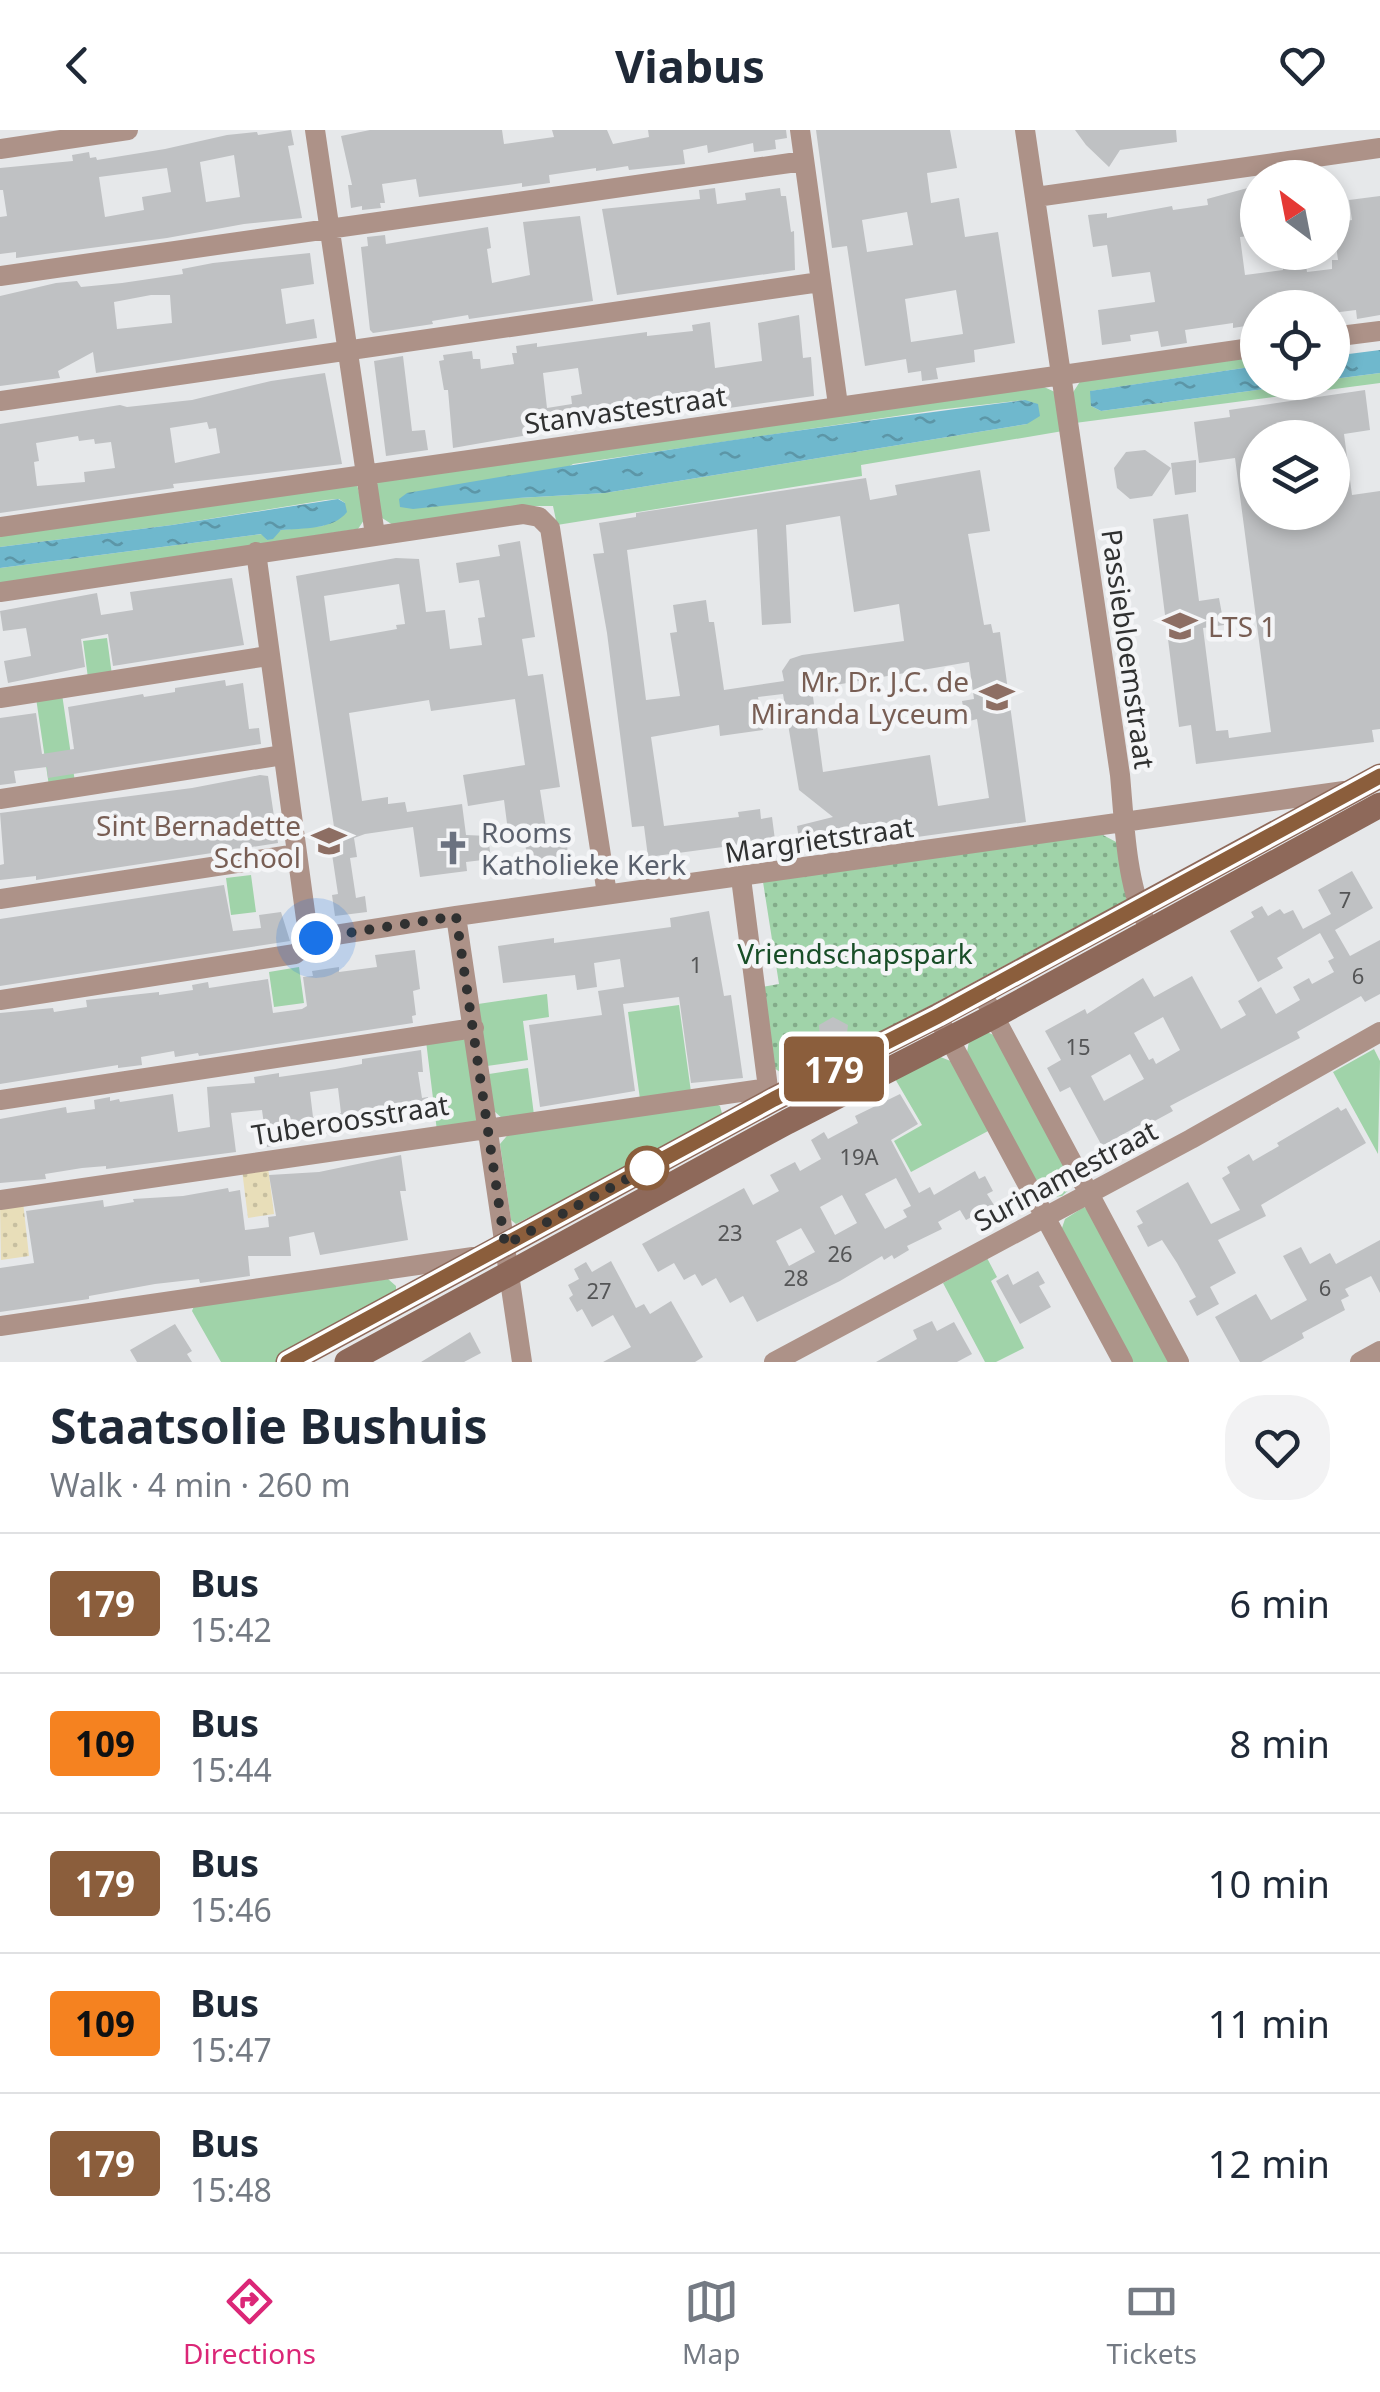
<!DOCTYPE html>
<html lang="en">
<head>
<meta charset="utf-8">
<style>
  body { margin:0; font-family:"Noto Sans",sans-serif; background:#f2f2f3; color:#1f2937; height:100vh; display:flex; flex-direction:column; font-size:38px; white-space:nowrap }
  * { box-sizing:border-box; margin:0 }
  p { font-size:32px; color:#747a83 }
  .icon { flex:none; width:55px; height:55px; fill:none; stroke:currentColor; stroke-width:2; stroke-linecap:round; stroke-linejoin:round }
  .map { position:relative; height:1232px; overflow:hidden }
  .drawer { display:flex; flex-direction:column; background:#fff; flex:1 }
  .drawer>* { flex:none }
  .badge { padding:0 20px; border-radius:8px; font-size:35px; line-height:65px }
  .needle { width:65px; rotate:328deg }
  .tools { position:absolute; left:1240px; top:30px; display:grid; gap:20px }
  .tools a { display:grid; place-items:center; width:110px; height:110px; border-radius:50%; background:#fff; box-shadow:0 5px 15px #0003; font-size:50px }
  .you { position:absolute; width:50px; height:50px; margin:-25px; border:8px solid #fff; border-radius:50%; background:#1a73e8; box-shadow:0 0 0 15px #1a73e833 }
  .map>.badge { position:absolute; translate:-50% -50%; box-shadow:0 0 0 5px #fff }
  .round { display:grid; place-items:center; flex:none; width:105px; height:105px; border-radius:40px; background:#f2f2f3 }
  .head { display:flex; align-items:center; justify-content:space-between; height:170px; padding:0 50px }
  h1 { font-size:48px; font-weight:700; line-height:75px }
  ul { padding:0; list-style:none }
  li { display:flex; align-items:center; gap:30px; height:140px; padding:0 50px; border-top:2px solid #e0e1e3 }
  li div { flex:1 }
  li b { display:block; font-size:38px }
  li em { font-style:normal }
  li .badge { min-width:110px; font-weight:700; text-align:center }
  header { display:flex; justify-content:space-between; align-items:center; height:130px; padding:0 50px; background:#fff; font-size:45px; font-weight:700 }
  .dock { display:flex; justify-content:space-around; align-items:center; height:140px; border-top:2px solid #e0e1e3; background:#fff; font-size:28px; color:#747a83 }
  .dock a { display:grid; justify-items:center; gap:5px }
  .dock .on { color:#db2777 }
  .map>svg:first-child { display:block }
  .grass { fill:#a0d3a9; fill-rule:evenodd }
  .sand { fill:url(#sand-dots) }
  .park { fill:url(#park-dots) }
  .water { fill:url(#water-ripples) }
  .building { fill:#bfc1c3; fill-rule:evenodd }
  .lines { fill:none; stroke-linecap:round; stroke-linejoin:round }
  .street { stroke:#ad9288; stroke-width:20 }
  .secondary { stroke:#8e695a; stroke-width:25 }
  .line-casing { stroke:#fff; stroke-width:22 }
  .line { stroke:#8b5e3c; stroke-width:15 }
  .walk { stroke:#303131; stroke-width:10; stroke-dasharray:0 18 }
  .stop-dot { fill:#fff; stroke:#8b5e3c; stroke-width:5 }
  .labels { text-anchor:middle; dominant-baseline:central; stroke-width:9; stroke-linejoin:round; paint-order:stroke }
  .number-label { font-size:22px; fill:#545556 }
  .street-label { font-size:28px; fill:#303131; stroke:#f4f5f7 }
  .education-label { font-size:28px; fill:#785e54; stroke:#f4f5f7; text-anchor:end }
  .worship-label { font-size:28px; fill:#5b616d; stroke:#f4f5f7; text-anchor:start }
  .park-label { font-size:28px; fill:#184e27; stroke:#f4f5f7 }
</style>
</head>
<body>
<header><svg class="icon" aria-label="back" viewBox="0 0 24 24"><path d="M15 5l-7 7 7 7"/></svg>Viabus<svg class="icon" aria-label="heart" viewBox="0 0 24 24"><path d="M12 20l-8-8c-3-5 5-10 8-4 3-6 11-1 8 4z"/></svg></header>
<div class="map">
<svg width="1380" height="1232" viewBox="0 0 1380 1232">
  <defs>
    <pattern id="sand-dots" width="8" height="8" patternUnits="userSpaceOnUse" patternTransform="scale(2.5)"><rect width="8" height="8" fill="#e8deb9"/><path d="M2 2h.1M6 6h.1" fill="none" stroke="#c7bfa0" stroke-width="1.8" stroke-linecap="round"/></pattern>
    <pattern id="park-dots" width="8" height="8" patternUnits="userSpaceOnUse" patternTransform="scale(2.5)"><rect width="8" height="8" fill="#a0d3a9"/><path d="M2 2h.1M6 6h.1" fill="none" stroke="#83ac8a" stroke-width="1.8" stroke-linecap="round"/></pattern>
    <pattern id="water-ripples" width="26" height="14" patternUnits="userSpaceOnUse" patternTransform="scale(2.5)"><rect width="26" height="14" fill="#6fb8cd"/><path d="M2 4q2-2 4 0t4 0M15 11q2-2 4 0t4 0" fill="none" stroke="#5c96a7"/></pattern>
  </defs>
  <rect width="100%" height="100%" fill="#e6e8ea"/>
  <!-- grass -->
  <path class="grass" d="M1257,222v14l-166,25v15l10,5 209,-28 22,-1 1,-3 47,-6v10l-305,40 -3,-29 9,-14z
    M1042,256l15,7 6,38 -202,34 1,11 -305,49 -4,-19h-28l-132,19 -14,-9 -2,-32 4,-6zM1025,270l2,24 -422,69 -87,5 55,-34 364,-54z
    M357,355l9,32 -8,12 -358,55v-16l262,-34 5,6 14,-10 42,-4 22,-23 -6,-4 -13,1 -154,25 -172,22v-16z
    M107,508l5,37 -24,3 -5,-37z
    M62,564l13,88 -26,4 -13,-88z
    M251,745l5,37 -25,3 -5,-37z
    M299,837l5,36 -30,4 -5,-35z
    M547,864l2,23 -26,4 5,39 -41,6 -9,-62z
    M679,875l12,87 -51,7 -12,-87z
    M987,902l11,5 76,148 -12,11 -19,2 -77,-140 3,-17z
    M464,909l4,5 10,77 -41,10 -11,-90z
    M1374,919l6,12 -2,93 -45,-82z
    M938,926l15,6 37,68 -79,42 -17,-31 28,-16 -28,-48z
    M528,938l6,47 -31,4 -9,-8 -5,-37z
    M714,973l6,3 3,11 -207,107 -5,-4 -11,-76 11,-13z
    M1084,1077l8,6 81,149h-43l-69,-131 4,-12z
    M987,1128l10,19 -6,4 33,67 -28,14h-11l-42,-79z
    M388,1149l8,7v6l-118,70h-57l-29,-51 2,-5z"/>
  <!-- sand -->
  <path class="sand" d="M268,1037l6,47 -26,4 -6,-48z
    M23,1072l6,54 -28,4 -1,-55z"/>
  <!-- park -->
  <path class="park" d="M1101,704l19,10 8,49 -2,7 -334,180 -18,-12 -12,-81 17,-3 -16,-102z"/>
  <!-- water -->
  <path class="water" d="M1380,220v23l-47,6v-23z
    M1257,236l1,16 52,1 -209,28 -10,-5 -1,-15z
    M1025,270l13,4 2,12 -13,8 -422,69 -87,5 -105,11 -13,-2 -1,-8 8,-6c205,-36 411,-67 618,-93z
    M338,369l7,4 2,9c-14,18 -44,16 -66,18l-8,9 -6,1 -6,-6 -261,34v-21l172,-22z"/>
  <!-- building -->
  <path class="building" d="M291,0l3,15 -6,1 14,72 -58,6 -77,14 -122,16 -29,4v-6l-16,2v-37l7,-1 -4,-26h-3v-22l73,-7 -1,-6 17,-3 1,6 6,-1 1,3 68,-11 62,-14 30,-3 1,3zM234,25l6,42 -34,5 -6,-40zM167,38l4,24 -29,5 2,13 -39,7 -6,-40z
    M370,0h132l2,14 50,-7 -2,-7h55l6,14 36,-7 -1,-7h138l1,8 -12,2 1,9 -22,3 -1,-9 -45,10 -1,-8 -24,5 2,14 -56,6 -1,-4 -32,5v-3l-47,7 1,8 -28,4v-4l-103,14 -3,-18 -34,5 3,19h-5l1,5 -19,2v-4l-11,2 -3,-23h4l-11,-49z
    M816,0h134l7,38 -30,5 4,30 28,-5 6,39 33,-5 17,111 -41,7 1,12 -39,6 2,11 -16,2 -1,-10 -13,2 -2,-14 -41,7 -18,-120 -15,2zM907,82l6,33 -46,7 -5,-32zM956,160l7,44 -52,8 -6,-43z
    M1075,0h101l1,12 -57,8 -11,17 -23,-22z
    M1255,56l3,5v44l-18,2 5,38 38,-5 -1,-14 22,-3 3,19 25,-3v-9h6l-5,-37 19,-3 -3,-20 31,-4v119l-23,4 -1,-9 -24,3v-5h-74v16l-25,4v-5l-48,7 2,13 -26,4 -3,-16 -28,4 1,6 -29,4 -4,-35 57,-8 -5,-30 -38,5 -5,-32 -14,2 -5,-32 19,-2v5l65,-12 1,4 35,-5 -1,-6z
    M715,58l2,16 29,-4 -1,-7 35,-5 1,8h5l5,36 3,-1 1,39 -178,25 -15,-86 98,-10 -1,-9z
    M580,86l13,85 -124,18 -1,-4 -36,6 1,3 -60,9 -3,-3 -9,-83 7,-1 -1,-9 18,-2 1,9 102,-17 3,21 -4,1 5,34 38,-8 -7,-53z
    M310,123l4,31 -33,5 5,35 28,-5 3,19 -221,35 -3,-21 -35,19 2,7 -60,8v-90l56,-13 21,-2 4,6 41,-4 61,-9 -1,-5 31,-6zM151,165h19l2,28 -55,6 -3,-27z
    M799,185l4,43 8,-1 3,39 -85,12v-5l-49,7 -38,6v4l-52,3v3l-45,3v3l-92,16 -5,-58h-4l-5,-29 5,-1 -1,-5 29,-4 1,8h7l1,10 33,-5 -2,-11h5l-1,-7 21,-3v4l110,-15v4l46,-5 -1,-6 18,-3 5,46 47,-7 -4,-38zM578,238l4,26 -11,2 1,8 -25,4 -4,-35z
    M403,226l9,75 13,-1 3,20 -42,6 -12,-95z
    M325,243l17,91 -169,20 1,4 -174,25v-89l120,-19 7,2 65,-7 79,-19zM207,292l2,7 7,-1 4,25 -45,10 -5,-35zM78,306l1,5 15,-2 1,5 16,-2 4,26 -31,4 1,10 -48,4 -3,-24 5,-1 -3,-18z
    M1365,260l5,40 -26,4 8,61 28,-4v238l-8,1 2,12 -178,22 -5,-39 -12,2 -26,-208 35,-5 11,87 20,-3 5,27 -21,3 13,103 12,-1 1,8 42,-6 -36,-274 -36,5 -5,-41 36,-5 -1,-7zM1332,305v77h-74v-74z
    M1145,320l26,18 -19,28 -22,3 -13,-11 -3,-20 12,-16z
    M1196,330v32l-21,3 -4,-32z
    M980,340l10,61 -22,3 16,91 7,-1 2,9 7,-1 26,190 -210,29 -1,-7 -15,2 -3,-20 36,-9 -34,-27 -16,-96 -25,3 5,33 -43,6 -1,-11 -68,12 13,89 75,-9 -1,-5 22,-3 1,10 11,-2 3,23 -127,17 -4,-31 -12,1 -25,-194 -14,-79 11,-1 -5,-30 37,-6v-4l230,-35 4,22 27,-5 -2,-10zM840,386l14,96 45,-8 5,37 -102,14 -12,4 -8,12 2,10 -60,9 -10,-68h-5l-3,-22 -33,5 4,27 -7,1 10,63 -34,4 -19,-150 130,-21 5,96 29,-2 -5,-98zM969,532l5,37 -12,2 4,21 11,-3 12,79 -51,8 -8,-51 -107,17 -11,-83z
    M520,411l15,96 -13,2 6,37 15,-2 17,113 -20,3 8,51 18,-2 5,34 -41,3 -6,-40 -15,3 -5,-39 -36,6 -5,-31 62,-10 -10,-66 -84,12 -2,-11 -80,13 13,88 26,-4v7l17,-2 2,10 55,-8 4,31 22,1 3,23 -25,3 1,9 -47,6 -7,-50 -48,7 -11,4 3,19 -7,1 6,40 9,-2 2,16 -32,4 -3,-21 6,-1 -6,-40 6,-1 -42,-277 100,-18 23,1 7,53 19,-2 5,39 32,-4 -4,-27 7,-1 -6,-37 -20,3 -3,-20 44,-7 -2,-11zM399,454l6,40 -9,1 1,4 -67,12 -6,-45z
    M232,448l12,67 -131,21 -5,-32 -27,5 4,28 -77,16 -4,-22 27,-5 -5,-28 -23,3 -3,-20 97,-18 4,22 32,-5 -3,-18z
    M225,550l1,6 17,-3 6,46 10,-1 2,16 -213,34 -1,-11 -33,4 2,12 -16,2v-67l36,-5 6,41 32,-5 -6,-42 75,-13 1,3 31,-5v-4z
    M260,645l8,1 10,67 -242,37v-4l-36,4v-15l4,-1 -4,-51 192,-25z
    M1352,741l21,37 -38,22 15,26 30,-16v54l-15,8 -4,-6 -64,36 3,6 -130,68 3,5 -24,13 -2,-3 -45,25 -32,-59 -10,5 -13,-24 14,-8 -16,-29 40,-22 2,5 56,-36 11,19 38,-21 29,53 25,-14 -8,-14 23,-14 15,27 24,-14 -7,-13 16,-9 3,6 22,-12 -6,-11 6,-3 -14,-25 -43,25 6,10 -25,14 -28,-51 24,-14 -3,-5 11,-6 6,10 12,-7 4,5 9,-4 10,19 28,-15 -13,-24zM1163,887l17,33 -24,14 -3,-6 -4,2 -15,-27zM1130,924l14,25 -40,22 -13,-25z
    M224,755l9,46 28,-3 -2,-13 22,-3 9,29 -290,45v-67z
    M709,781l15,85 7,-1 12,83 -52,5 -12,-86 -56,7 12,87 -95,16 -11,-82 73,-10 -4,-24 26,-4 -4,-28 -26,4 3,24 -20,3 -2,-15 -72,8 -5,-37 56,-8v5l117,-16 -1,-9z
    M415,820l5,39 -7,2 3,24 -4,1 1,7 -214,33 -1,-3 -23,4 -1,-6 -33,6 1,8 -24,3v-3l-118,19v-71l53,-5 1,4 33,-5 -1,-7 73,-8v3l34,-5 -1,-5 16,-3 1,6 59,-9 5,34 29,-4 5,-3 -4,-29 10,-1 -1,-5 27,-4v5l38,-5 -2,-12z
    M833,887l15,8 -2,16 -13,7 -13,-6 -1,-17z
    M421,920l2,22h-5l4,26 6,-1 2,21 -132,20v3l-31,6 -5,-37 -31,3 5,39 -130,17v-3l-24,2 -37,6 1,5 -46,4v-64l66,-12 1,6 28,-4 -1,-9 16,-3v4l9,-2 1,3 53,-8 5,38 32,-5 -3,-40 48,-4 -1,-6 25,-4v4l56,-8 27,-5v-5zM338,958l3,25 -28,4 -3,-25z
    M900,964l18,30 -27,16 28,53 11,-6 4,8 41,-24 4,8 6,-3 8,15 -6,3 7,11 -28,15 -6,-10 -22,12 4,7 -35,17 2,4 -15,9 -2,-4 -8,5 -2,-4 -42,25 -83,41 -14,-26 -13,7 -14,-25 -14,8 -7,-12 -11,6 -10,-17 -16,9 -16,-28 102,-56 9,17 26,-14 -9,-16 25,-13 5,9 21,-12 -10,-19 13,-8 4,7 30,-16 -3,-7zM896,1048l15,28 -8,4 4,7 -22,12 -20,-35zM842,1065l15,28 -22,12 -15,-28zM801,1098l14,24 -26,14 -13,-25z
    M1338,977l3,4 5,-3 20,35 -105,62 5,11 -48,24 18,33 -26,14 9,17 -22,12 -8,-15 7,-4 -19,-34 -15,-23 -14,7 -11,-21 6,-3 -7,-12 52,-29 23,42 29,-14 -18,-32 8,-5 -3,-6 22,-13 4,7 26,-15 -2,-3z
    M401,1025l5,36h-6l8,49 -88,15 -6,-23 -25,5 2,19h-43l2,20 -50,7 -1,-4 -44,5 -66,12v3l-89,13v-44l34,-5 -8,-52 77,-11 1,7 30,-5 -1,-3 50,-3 45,-8 1,4 11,-2 5,40 24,-3 -1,-10 8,-1 -7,-41 50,-3z
    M1380,1110v53l-9,-17 -26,13 4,7 -8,4 4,10 -43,23 2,5 -43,24h-21l-25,-45 41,-23 15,26 36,-20 -24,-44 18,-9 9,17 20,-11 6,11z
    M611,1131l25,47 8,-4 6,10 21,-13 32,56 -8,5h-92l28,-15 -18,-32 -21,12 -10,-18 -5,3 -8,-14 4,-3 -5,-10 11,-6 -5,-10 12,-7 6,10z
    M1038,1141l7,12 -6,3 12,21 -31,17 -24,-43 12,-7 5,11z
    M932,1191l5,10 17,-9 18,32 -15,8h-81l41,-23 -4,-9z
    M175,1194l17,27 -5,3 5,8h-55l-7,-12z
    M470,1202l11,21 -17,9h-43z"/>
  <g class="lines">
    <!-- street -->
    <path class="street" d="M315,0l60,405
      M800,0l38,275
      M1025,0l95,645c4,43 6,105 24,143
      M0,19l128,-19
      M1036,67l344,-49
      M0,146l804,-115
      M1332,207l48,-6
      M0,271l820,-119
      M0,397l1258,-180
      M256,422l50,367 10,19
      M0,462l523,-78 16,3 11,11 57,366
      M0,568l268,-42
      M0,669l283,-44
      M741,748l27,210 6,10
      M0,769l297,-45
      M456,786l66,446
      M0,870l295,-46 21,-16 140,-22 888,-125
      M987,873l192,359
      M937,886l186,346
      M0,970l474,-72
      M0,1070l768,-112
      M0,1196l473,-69
      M774,1232l417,-223 189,-107
      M1360,1232l20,-11"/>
    <!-- secondary -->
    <path class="secondary" d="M288,1232l486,-263 163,-83 443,-240
      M347,1232l440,-240 207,-106 386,-211"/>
  </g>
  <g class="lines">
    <!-- line casing -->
    <g class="line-casing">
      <path id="line" d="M288,1232l486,-263 164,-83 442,-240"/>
    </g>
    <!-- line -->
    <use href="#line" class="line"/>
    <!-- walk -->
    <path class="walk" d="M316,808l140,-22 49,329 142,-77"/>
  </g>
  <!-- icons -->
  <defs>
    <g id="school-bare" transform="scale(2.7)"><path d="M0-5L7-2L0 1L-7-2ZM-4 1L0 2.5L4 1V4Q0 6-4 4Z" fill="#8d6e63" stroke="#f4f5f7" stroke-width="2.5" paint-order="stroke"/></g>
    <g id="church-bare" transform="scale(2.7)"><path d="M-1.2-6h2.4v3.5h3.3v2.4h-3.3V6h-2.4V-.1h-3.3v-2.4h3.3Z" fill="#6b7280" stroke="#f4f5f7" stroke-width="2.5" paint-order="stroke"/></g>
  </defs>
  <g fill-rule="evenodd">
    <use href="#school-bare" x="1180" y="496"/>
    <use href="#school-bare" x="997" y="567"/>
    <use href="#school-bare" x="329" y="711"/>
    <use href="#church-bare" x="453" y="718"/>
  </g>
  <!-- markers -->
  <circle class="stop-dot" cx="647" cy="1038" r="20"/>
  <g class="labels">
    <!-- number labels -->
    <g class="number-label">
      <text x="1345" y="769">7</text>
      <text x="696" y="834">1</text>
      <text x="1358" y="845">6</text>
      <text x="1078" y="916">15</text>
      <text x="859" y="1026">19A</text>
      <text x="730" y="1102">23</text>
      <text x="840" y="1123">26</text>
      <text x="796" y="1147">28</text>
      <text x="1325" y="1157">6</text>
      <text x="599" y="1160">27</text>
    </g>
    <!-- street labels -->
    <g class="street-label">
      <text transform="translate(625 279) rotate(-8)">Stanvastestraat</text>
      <text transform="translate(1129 519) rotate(82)">Passiebloemstraat</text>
      <text transform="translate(819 709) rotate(-8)">Margrietstraat</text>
      <text transform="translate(350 989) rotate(-9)">Tuberoosstraat</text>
      <text transform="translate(1065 1045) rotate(-28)">Surinamestraat</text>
    </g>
    <!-- education labels -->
    <g class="education-label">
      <text x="1208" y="496" text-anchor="start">LTS 1</text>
      <text x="969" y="551">Mr. Dr. J.C. de<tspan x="969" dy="32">Miranda Lyceum</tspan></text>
      <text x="301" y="695">Sint Bernadette<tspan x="301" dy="32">School</tspan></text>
    </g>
    <!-- worship labels -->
    <g class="worship-label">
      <text x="481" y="702">Rooms<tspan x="481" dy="32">Katholieke Kerk</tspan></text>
    </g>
    <!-- park labels -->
    <g class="park-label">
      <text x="855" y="823">Vriendschapspark</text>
    </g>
  </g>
</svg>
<div class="tools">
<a><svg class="needle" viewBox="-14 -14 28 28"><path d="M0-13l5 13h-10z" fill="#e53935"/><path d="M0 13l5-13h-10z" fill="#747a83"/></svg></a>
<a><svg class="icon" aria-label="locate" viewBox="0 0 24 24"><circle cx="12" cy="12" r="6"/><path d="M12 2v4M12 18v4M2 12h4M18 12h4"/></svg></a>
<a><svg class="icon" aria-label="layers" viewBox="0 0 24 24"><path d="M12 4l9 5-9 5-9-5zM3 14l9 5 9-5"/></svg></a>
</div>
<div class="you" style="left:316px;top:808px"></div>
<b class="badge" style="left:834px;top:939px;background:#8b5e3c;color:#fff">179</b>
</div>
<section class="drawer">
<div class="head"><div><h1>Staatsolie Bushuis</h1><p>Walk · 4 min · 260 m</p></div><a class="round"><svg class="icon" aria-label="heart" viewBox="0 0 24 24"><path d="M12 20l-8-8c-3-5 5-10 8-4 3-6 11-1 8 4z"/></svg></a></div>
<ul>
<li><span class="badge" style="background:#8b5e3c;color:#fff">179</span><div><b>Bus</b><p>15:42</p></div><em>6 min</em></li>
<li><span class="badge" style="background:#f58220;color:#111">109</span><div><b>Bus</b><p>15:44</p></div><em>8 min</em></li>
<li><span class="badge" style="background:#8b5e3c;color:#fff">179</span><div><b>Bus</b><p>15:46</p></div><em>10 min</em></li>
<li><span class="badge" style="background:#f58220;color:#111">109</span><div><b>Bus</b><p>15:47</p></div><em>11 min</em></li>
<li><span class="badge" style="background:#8b5e3c;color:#fff">179</span><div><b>Bus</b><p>15:48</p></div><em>12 min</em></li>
</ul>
</section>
<nav class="dock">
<a class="on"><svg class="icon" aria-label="directions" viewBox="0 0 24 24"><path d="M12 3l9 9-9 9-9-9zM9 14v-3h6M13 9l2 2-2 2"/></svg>Directions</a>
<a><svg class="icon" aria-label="map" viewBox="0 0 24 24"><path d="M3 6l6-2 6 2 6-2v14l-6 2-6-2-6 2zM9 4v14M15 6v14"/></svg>Map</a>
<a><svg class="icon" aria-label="tickets" viewBox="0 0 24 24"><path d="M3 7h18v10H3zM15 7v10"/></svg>Tickets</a>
</nav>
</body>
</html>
